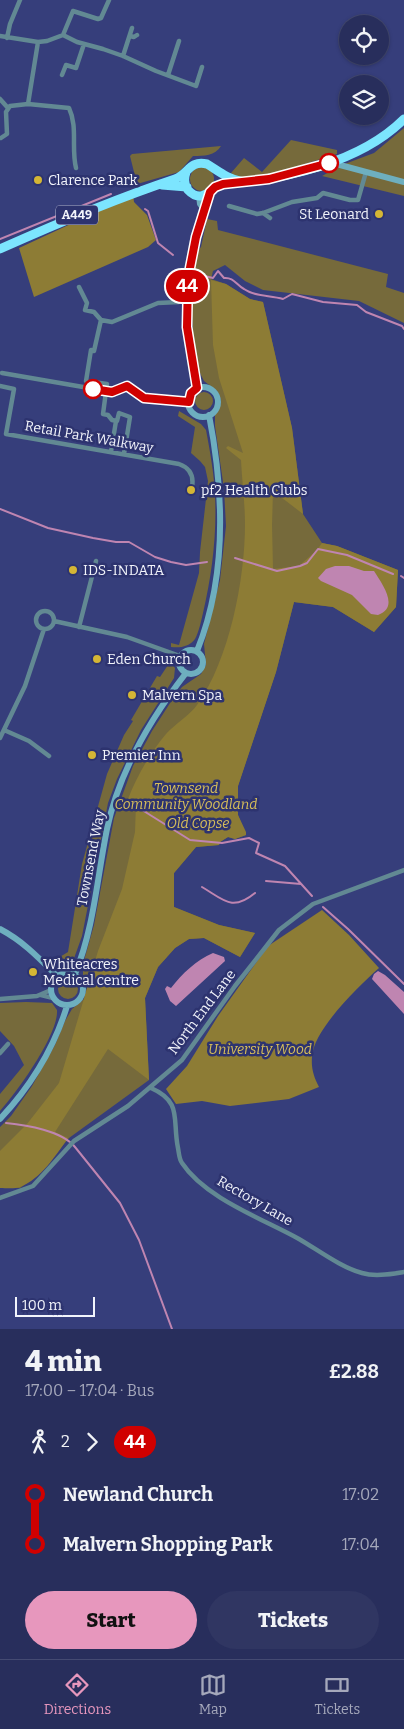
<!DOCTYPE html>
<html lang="en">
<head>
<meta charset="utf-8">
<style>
  body { margin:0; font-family:Bitter,serif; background:#303662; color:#f1f3f6; height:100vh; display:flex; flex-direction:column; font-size:19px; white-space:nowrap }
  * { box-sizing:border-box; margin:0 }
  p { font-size:16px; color:#a5a8bb }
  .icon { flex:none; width:28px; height:28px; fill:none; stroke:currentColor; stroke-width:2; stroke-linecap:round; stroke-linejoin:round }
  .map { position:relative; height:1329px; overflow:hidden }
  .details { display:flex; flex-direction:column; background:#282e5c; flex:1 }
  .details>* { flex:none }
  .badge { padding:0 10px; border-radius:16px; font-size:18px; line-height:32px }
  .buttons { position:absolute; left:339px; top:15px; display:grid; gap:10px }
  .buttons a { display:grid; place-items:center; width:50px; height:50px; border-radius:50%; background:#282e5c; box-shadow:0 1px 4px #0004,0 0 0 1px #444a72; font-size:25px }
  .scale { position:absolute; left:15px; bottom:12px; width:80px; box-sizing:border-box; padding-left:5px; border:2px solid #f2f4fb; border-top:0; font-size:14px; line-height:18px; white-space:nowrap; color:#f2f4fb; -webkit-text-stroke:4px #2d336f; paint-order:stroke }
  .map>.badge { position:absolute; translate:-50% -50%; box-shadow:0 0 0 2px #fff }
  .legs { display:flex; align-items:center; gap:8px; height:55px; padding:0 25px; font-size:16px }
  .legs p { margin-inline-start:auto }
  .summary { display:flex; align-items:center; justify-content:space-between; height:85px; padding:0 25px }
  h1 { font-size:28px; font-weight:800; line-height:38px }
  .primary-button { display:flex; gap:10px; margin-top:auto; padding:10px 25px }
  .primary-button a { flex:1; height:58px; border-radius:30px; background:#e797bd; color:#111; font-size:20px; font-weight:800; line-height:58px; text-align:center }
  .primary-button a+a { background:#303662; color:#f1f3f6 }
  ul { padding:0 25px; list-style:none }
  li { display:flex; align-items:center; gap:18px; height:50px; font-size:19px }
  li i { display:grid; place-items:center; width:8px; height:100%; margin:0 6px; background:currentColor }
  li i::after { content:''; width:12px; height:12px; margin:-6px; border:4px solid; border-radius:50%; background:#282e5c }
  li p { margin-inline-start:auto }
  li:first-child i { background:linear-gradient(#0000 50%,currentColor 0) }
  li:last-child i { background:linear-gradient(currentColor 50%,#0000 0) }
  .tabs { display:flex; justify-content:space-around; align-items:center; height:70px; border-top:1px solid #444a72; background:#282e5c; font-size:14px; color:#a5a8bb }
  .tabs a { display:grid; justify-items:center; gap:2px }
  .tabs .selected { color:#e797bd }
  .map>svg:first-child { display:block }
  .green { fill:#766a3b }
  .forest { fill:#8d7c35 }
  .water { fill:#bf85b1 }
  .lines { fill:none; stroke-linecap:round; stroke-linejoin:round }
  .stream { stroke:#bf85b1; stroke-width:2 }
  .street { stroke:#628993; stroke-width:4.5 }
  .secondary { stroke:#6eafbf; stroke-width:6 }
  .highway { stroke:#7ce5fe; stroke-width:9 }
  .line-1-casing { stroke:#fff; stroke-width:11 }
  .line-1 { stroke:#d00000; stroke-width:8 }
  .stop-1-dot { fill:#fff; stroke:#d00000; stroke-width:2.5 }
  .poi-dot { fill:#d4b635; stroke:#2d336f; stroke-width:2 }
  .labels { text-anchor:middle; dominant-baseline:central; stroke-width:5; stroke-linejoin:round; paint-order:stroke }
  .shield { fill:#2d336f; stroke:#b7bad1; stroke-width:1 }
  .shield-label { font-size:12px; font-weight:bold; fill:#f2f4fb }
  .poi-label { font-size:14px; fill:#f2f4fb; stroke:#2d336f; text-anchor:start }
  .street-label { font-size:14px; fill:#f2f4fb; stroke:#2d336f }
  .park-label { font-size:14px; font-style:italic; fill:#d7be5a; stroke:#2d336f }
</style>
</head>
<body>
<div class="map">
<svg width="404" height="1329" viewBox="0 0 404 1329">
  <rect width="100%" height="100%" fill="#363e7b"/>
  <!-- green -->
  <path class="green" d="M404,128v68l-82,-20 20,-11 32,-12z
    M291,140l46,10v4l-74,23 -24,2 -8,-6 13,-15 18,14z
    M221,146c-6,10 -17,10 -28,10l-14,16 -42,12 -7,-28 2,-2z
    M190 179a12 12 0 1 1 24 0a12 12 0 1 1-24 0Z
    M207,219l10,2 1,9 170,44 -2,13 18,6v30l-45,-22 -96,-11 -18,-9 -20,-16 -12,6 -2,8 15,5 24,15 13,3 29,126 11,86 19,29 15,3 61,24 -2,37 -22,25 -41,-25 -39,-5 -18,70 -38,114v29l8,20 -11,4 -7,-2 -8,5 -1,3 -23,2 -22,26v34l45,18 36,8 -15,24 -36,-19 -15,1 -14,9 -17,19 -13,31 4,82 -80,58 -32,38 -17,12h-20v-61l11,-11 21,-30 23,-41 10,-24 7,-12 12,-10 3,-11 -4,-13v-11l11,-39 20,-107 19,-52 19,-35 22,-34 8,-10 19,-13 5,-9 -2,-21 16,-64 6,-54 -2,-37 -9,-63v-11l6,-12 -1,-6 -3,-6 -13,-10 -5,-10 -6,-35 -2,-44 5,-39 5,-6z
    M195 401a9 9 0 1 1 18 0a9 9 0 1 1-18 0Z
    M179,411l22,13 5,6c4,21 8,43 9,65 2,40 -3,79 -12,118 -2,8 -4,19 -8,26 -6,8 -15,9 -24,8v-4l8,2 20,-72 1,-21 8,-71 -3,-14 -5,-6 -9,-8 4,-26 -17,-11z
    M166,658l9,10 -1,10 -33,52 -24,49 -9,24 -26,133 -10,28 -7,4 -7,-2 -5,-5 15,-9 14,-88 25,-90 17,-39 9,-14 -2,-1 26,-44 3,1 8,-12 -3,-3z
    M58 989a10 10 0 1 1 20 0a10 10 0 1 1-20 0Z
    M26,1002l26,1 5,7c2,24 -40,82 -57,101v-17l24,-29 -10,-19 -14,-15v-28z"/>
  <!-- forest -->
  <path class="forest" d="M133,195l1,7 13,13 9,25 -8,7 -114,50 -15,-49z
    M211,280l15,4 24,15 13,3 29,126 11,86 -30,-23 -1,34 1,44 26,-3 18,-16 5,-7 15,3 61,24 -2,37 -22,25 -41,-25 -39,-5 -18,70 -38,114v29l8,17v3l-11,4 -7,-2 -8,5 -1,3 -23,2 -22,26v34l45,18 36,8 -15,24 -36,-19 -15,1 -14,9 -17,19 -13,31 4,82 -41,-31 -53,83 13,6c-12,17 -27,41 -48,49 -5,2 -14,1 -20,1v-37l27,-27 32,-41 39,-132 24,-62 13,-57 1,-28 -8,-5c9,-23 22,-46 38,-65 9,-10 24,-19 31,-29 32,-45 48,-125 48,-181 0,-21 -3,-43 -4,-64l-15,-12 2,-2 15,7 -24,-75 -6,-33z
    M322,910l27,25 30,33c-20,18 -66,62 -67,89 -1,12 2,20 7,30l-30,12 -59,7 -28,-5 -26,3 -10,-15 21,-23 31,-50 50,-70z"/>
  <!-- water -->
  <path class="water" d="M335,566h14l15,5h10c8,13 26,36 4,44l-7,-1 -19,-19 -31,-14 -3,-3 8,-9z
    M213,953l11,4 1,4 -49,45 -6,-5 -5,-12 2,-3 4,2c11,-14 25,-28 42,-35z
    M378,971l7,4 19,17v22l-32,-35 2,-5z"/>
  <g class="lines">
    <!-- stream -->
    <path class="stream" d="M145,209l3,2 10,32 15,12
      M0,239l111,-45
      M200,275l13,3 5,-7 6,7c10,-1 12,7 20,11 11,8 27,6 39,10l9,-5 31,8 34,3 9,7 36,14 2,3
      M0,509l48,19 45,10 23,4h13l26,15 16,5 15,3 21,-3
      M235,558l42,13 23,-5 7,-3 11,-14 29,6 46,19
      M401,576l3,2
      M131,803l59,37 32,3 27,-5 10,5 -3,10 29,13 27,30
      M266,881l35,3
      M202,887c22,13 30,25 53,6
      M323,907l25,22 56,55
      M6,1123c21,2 56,8 69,24l45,56 19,37 33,89"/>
    <!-- street -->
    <path class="street" d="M63,35l10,-24 25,8 3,-1 8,-18
      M0,36l38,6 9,-1 16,-6 14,7 26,7 20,7 33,15 40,15 6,-19
      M130,36l4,1 3,-2
      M7,38l3,-14 10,-24
      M123,56l9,-28
      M62,75l4,-10 10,3 8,-24
      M168,75l11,-34
      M0,99l8,9
      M28,104l10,-62
      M1,138l6,-4 -1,-22 4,-6 18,-2 41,4c9,19 2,40 7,60
      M229,206l28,8 6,-1 29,-11 25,-4 6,-5 27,7h8l8,-28
      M263,213l7,5
      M79,287l8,16 -2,7 9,2 7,8 11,2 46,-19 21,-1
      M101,320l-7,31 -3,-1 -5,31 21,3 -4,30 5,1 4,5 5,1 2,-8 11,4 -6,37
      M2,373l110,19
      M0,386l14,3 -8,45 173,30c11,4 15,12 13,23
      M144,398l45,4
      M111,452l5,-31
      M36 620a9 9 0 1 1 18 0a9 9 0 1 1-18 0Z
      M54,621l73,16 53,19
      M79,627l17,-66
      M4,730l25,11 20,15
      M0,738l25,-52 19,-57
      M41,995l12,3
      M0,999l37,-3 14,-6
      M0,1053l8,-9
      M151,1088c32,14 21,32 27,60 1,5 1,11 4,15 23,35 81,56 117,76 19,11 43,29 63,34 13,4 29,1 42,-1
      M0,1198l33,-12 41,-45 54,-35 54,-46 53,-74 44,-56 34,-26 91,-34"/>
    <!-- secondary -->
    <path class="secondary" d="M335,162l5,3 64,17
      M199,195l1,9 4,5
      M188 402a15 15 0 1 1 30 0a15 15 0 1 1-30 0Z
      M197,388l-10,-61v-49l9,-41 14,-44
      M179 662a12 12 0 1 1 24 0a12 12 0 1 1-24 0Z
      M197,651c30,-74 27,-159 12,-236
      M0,929c23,12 39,29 57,47
      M51 989a16 16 0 1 1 32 0a16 16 0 1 1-32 0Z
      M75,974c19,-46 22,-96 32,-145 12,-58 44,-111 79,-156
      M0,1119c30,-32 54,-71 67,-113"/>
    <!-- highway -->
    <path class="highway" d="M186,172c-2,6 -2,13 2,18 15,16 24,-5 37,-6 60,-5 135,-21 179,-65
      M162,185l25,2
      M0,249c58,-26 115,-50 175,-70 14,-5 14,-19 32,-15 13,8 19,14 36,18"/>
  </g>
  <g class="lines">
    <!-- line-1 casing -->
    <g class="line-1-casing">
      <path id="line-1" d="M93,389l19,3 15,-6 17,12 45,4 2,-9 6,-5 -10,-61 1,-49 8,-41 14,-45 5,-5 8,-3 46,-5 60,-16"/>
    </g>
    <!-- line-1 -->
    <use href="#line-1" class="line-1"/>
  </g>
  <!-- markers -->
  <g class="stop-1-dot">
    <circle cx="329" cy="163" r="9"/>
    <circle cx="93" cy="389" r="9"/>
  </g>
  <g class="poi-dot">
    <circle cx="38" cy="180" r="5"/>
    <circle cx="379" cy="214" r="5"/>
    <circle cx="191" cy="490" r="5"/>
    <circle cx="73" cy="570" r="5"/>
    <circle cx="97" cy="659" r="5"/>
    <circle cx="132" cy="695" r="5"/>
    <circle cx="92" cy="755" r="5"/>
    <circle cx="33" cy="972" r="5"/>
  </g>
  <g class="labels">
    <!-- shield labels -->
    <rect class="shield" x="56" y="205.5" width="42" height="19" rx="4"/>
    <g class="shield-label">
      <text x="77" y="215">A449</text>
    </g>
    <!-- poi labels -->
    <g class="poi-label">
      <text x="48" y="180">Clarence Park</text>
      <text x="369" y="214" text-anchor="end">St Leonard</text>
      <text x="201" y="490">pf2 Health Clubs</text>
      <text x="83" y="570">IDS-INDATA</text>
      <text x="107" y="659">Eden Church</text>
      <text x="142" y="695">Malvern Spa</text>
      <text x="102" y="755">Premier Inn</text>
      <text x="43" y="964">Whiteacres<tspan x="43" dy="16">Medical centre</tspan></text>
    </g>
    <!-- street labels -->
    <g class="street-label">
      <text transform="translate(89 437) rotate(10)">Retail Park Walkway</text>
      <text transform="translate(91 858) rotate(-79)">Townsend Way</text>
      <text transform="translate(202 1012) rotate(-53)">North End Lane</text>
      <text transform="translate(255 1201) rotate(30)">Rectory Lane</text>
    </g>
    <!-- park labels -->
    <g class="park-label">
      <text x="186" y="788">Townsend<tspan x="186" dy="16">Community Woodland</tspan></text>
      <text x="198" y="823">Old Copse</text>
      <text x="260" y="1049">University Wood</text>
    </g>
  </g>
</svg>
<div class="buttons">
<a><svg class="icon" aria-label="locate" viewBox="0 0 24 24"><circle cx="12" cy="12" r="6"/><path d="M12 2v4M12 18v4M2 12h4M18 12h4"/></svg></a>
<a><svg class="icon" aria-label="layers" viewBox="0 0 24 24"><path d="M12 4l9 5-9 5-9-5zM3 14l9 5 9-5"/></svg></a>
</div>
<div class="scale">100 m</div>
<b class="badge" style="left:187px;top:286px;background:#d00000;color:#fff">44</b>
</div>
<section class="details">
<div class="summary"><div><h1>4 min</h1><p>17:00 – 17:04 · Bus</p></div><b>£2.88</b></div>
<div class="legs"><svg class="icon" aria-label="walk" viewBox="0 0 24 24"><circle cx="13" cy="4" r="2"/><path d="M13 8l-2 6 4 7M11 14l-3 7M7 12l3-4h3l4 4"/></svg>2<svg class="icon" aria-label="forward" viewBox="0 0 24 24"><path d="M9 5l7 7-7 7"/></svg><b class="badge" style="background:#d00000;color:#fff">44</b></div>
<ul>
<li><i style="color:#d00000"></i><b>Newland Church</b><p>17:02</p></li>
<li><i style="color:#d00000"></i><b>Malvern Shopping Park</b><p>17:04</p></li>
</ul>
<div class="primary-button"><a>Start</a><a>Tickets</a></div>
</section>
<nav class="tabs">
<a class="selected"><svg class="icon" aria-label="directions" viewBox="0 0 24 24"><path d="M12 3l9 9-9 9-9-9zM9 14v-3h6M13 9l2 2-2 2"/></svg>Directions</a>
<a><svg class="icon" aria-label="map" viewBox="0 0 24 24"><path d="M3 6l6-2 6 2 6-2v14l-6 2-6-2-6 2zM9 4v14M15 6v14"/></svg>Map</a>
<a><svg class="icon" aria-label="tickets" viewBox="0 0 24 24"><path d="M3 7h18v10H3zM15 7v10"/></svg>Tickets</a>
</nav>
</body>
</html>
